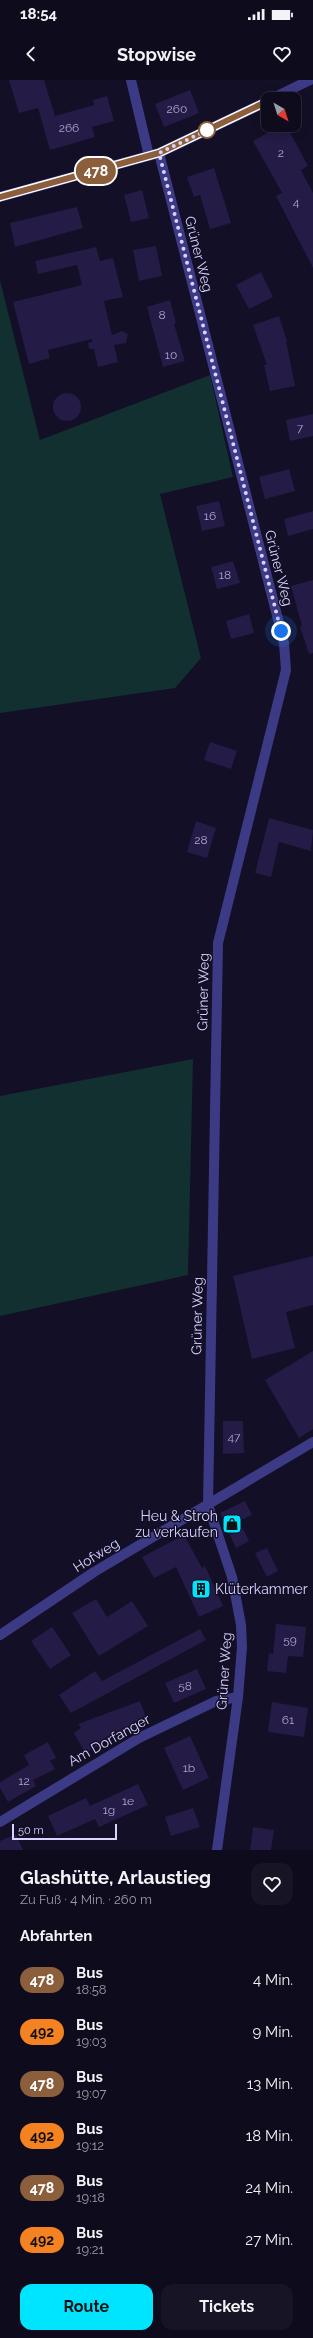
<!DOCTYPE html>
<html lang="de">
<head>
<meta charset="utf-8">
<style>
  body { margin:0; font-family:Raleway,sans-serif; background:#171425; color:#f1f3f6; height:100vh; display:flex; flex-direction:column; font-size:15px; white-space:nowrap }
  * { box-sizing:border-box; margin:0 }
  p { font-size:13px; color:#9b9ba3 }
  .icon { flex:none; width:22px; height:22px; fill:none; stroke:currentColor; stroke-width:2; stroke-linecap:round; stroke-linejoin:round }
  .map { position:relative; height:1770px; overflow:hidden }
  .side { display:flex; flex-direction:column; background:#0e0b1c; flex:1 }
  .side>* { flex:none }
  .badge { padding:0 8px; border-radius:13px; font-size:14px; line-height:26px }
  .needle { width:26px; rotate:141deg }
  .tools { position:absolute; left:261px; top:12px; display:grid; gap:8px }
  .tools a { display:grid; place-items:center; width:40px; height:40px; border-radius:8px; background:#0e0b1c; box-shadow:0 2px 10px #0003,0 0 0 1px #2e2b3b; font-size:20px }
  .scale { position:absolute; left:12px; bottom:10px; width:105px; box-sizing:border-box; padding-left:4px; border:2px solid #d9d4ff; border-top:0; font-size:11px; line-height:14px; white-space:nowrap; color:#d9d4ff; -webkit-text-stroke:3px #130f26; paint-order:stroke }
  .you { position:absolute; width:20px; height:20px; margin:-10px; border:3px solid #fff; border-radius:50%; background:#1a73e8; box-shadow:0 0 0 6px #1a73e833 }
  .map>.badge { position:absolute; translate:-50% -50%; box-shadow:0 0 0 2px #fff }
  h2 { padding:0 20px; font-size:15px; line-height:36px }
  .round { display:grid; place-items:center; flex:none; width:42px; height:42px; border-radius:12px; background:#171425 }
  .headline { display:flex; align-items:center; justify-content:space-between; height:68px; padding:0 20px }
  h1 { font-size:19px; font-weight:700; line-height:30px }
  .action { display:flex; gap:8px; margin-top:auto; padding:8px 20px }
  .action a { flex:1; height:46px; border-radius:12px; background:#00e5ff; color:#111; font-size:16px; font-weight:700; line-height:46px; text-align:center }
  .action a+a { background:#171425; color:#f1f3f6 }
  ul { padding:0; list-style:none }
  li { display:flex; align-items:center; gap:12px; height:52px; padding:0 20px }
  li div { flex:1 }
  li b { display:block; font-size:15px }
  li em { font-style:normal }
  li .badge { min-width:44px; font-weight:700; text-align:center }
  .status { display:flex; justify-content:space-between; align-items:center; height:28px; padding:0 20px; background:#0e0b1c; direction:ltr }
  .status svg { height:11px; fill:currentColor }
  header { display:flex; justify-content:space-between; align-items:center; height:52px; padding:0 20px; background:#0e0b1c; font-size:18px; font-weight:700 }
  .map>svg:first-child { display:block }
  .green { fill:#12302f }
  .building { fill:#241b47 }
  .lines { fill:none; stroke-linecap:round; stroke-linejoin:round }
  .minor { stroke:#3d3a85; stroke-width:10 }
  .line-casing { stroke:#fff; stroke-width:9 }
  .line { stroke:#8b5e3c; stroke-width:6 }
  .walk { stroke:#d9d4ff; stroke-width:4; stroke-dasharray:0 7.2 }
  .stop-dot { fill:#fff; stroke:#8b5e3c; stroke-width:2 }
  .labels { text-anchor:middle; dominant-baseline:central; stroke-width:3; stroke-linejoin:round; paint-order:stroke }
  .number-label { font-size:12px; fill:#aca6d1 }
  .street-label { font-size:14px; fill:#d9d4ff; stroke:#130f26 }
  .poi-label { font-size:14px; fill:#d9d4ff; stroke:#130f26; text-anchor:end }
</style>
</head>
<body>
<div class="status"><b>18:54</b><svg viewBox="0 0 49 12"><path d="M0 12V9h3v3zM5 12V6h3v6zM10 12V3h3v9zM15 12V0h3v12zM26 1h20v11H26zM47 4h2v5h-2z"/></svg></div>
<header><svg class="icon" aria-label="back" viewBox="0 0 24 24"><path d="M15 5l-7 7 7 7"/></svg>Stopwise<svg class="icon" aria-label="heart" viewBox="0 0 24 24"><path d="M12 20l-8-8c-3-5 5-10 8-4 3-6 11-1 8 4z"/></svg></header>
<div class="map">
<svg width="313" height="1770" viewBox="0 0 313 1770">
  <rect width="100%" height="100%" fill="#130f26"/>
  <!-- green -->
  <path class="green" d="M0,200l40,160 170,-65 23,102 -73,17 41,164 -26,30 -175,25z
    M193,979l-5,216 -188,41v-220z"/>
  <!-- building -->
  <path class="building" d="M9,0h35l11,36 39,-11 -1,-5 14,-4 7,25 -22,6 3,10 -45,13 -12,-42 -19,5z
    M190,10l9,23 -35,14 -9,-23z
    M282,45h4l22,41 -7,4 12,23v75l-37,-72 6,-3 -29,-52z
    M214,88l17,55 -21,6 -10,-34 -6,2 -7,-20z
    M142,110l7,28 -18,4 -7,-27z
    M77,127l6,21 -68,19 -5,-24z
    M156,166l6,30 -23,5 -6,-31z
    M96,167l4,14 13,-3 10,39 -19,4 8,34 10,-4 6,3 -2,9 -12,2 4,17 -20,5 -4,-18h-5l-1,-6 4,-1v-3l-44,11 2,8 -21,6 -16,-62 69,-17 -5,-20 -39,9 -3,-13z
    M261,192l12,25 -24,12 -13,-24z
    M170,220l6,23 -2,1 11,37 -22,6 -16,-60z
    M279,236l8,25h-1l9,45 -25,5 -6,-26h3l-14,-40z
    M53 327a14 14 0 1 1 28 0a14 14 0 1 1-28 0Z
    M313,334v22l-23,5 -4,-21z
    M289,389l6,22 -30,8 -6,-22z
    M219,421l6,25 -23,5 -6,-25z
    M313,431v18l-25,7 -4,-17z
    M233,481l7,22 -23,6 -6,-22z
    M313,500v73l-4,1 -9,-27 2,-1 -11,-40z
    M249,534l5,19 -23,6 -5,-18z
    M210,662l27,9 -6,18 -27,-9z
    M269,738l44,12 -2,21 -32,-9 -8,35 -16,-4z
    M196,741l20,7 -9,30 -20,-6z
    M313,1176v49l-27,7 9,36 -43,11 -19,-83z
    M313,1271v78l-14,9 -34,-58z
    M223,1341h20l1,32 -21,1z
    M245,1421l7,14 -13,6 10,20 -13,7 -16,-35z
    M184,1455l18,33 3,-2 18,40 -24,11 -23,-50 -22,11 -12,-21z
    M267,1468l11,23 -11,6 -12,-24z
    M96,1519l11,18 25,-16 16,25 -49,30 -27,-43z
    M276,1544l30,3 -3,30 -15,-1 -2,17 -19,-2 2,-18 4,1z
    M52,1547l19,28 -21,14 -19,-28z
    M200,1549l6,11 -135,73 -12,-18 36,-24 7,10z
    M197,1589l9,20 -32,14 -9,-20z
    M140,1621l8,22 -26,11 -37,19 -11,-20 7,-5 -3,-4z
    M272,1622l36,6 -4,29 -36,-5z
    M190,1656l19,42 -26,12 -19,-42z
    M48,1662l8,16 -6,3 5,8 -22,11 3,6 -28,16 -8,-14v-6l29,-17 -5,-10z
    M138,1704l10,21 -49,22 -4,-8 -38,17 -9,-20 38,-18 4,8z
    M193,1728l7,19 -29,9 -6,-19z
    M253,1747l21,3 -3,20h-21z
    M16,1754l7,16h-23v-9z"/>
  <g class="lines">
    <!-- minor -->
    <path class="minor" d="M131,0l18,76
      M271,19l39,-19
      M159,73l125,490 2,27 -68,273 -10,562 24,72 9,48 1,22 -4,50 -21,153
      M0,117l159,-44 109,-52
      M0,1555l94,-63 219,-130
      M0,1742l139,-84 77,-37 22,-4"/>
  </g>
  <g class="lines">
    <!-- line casing -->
    <g class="line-casing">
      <path id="line" d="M0,117l159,-44 109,-52"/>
    </g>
    <!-- line -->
    <use href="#line" class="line"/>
    <!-- walk -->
    <path class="walk" d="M207,50l3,-1 -51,24 122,478"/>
  </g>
  <!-- icons -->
  <defs>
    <g id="shop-square" transform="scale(1)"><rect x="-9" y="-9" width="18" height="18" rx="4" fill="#00e5ff" stroke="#130f26"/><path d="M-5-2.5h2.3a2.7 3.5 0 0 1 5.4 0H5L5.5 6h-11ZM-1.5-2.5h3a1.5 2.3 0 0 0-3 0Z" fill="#111"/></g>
    <g id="building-square" transform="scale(1)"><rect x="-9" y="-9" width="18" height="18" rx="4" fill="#00e5ff" stroke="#130f26"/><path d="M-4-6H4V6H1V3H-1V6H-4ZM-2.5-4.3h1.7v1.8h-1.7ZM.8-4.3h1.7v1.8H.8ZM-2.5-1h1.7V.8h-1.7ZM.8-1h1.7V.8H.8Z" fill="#111"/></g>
  </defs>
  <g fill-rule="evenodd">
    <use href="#shop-square" x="232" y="1444"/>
    <use href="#building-square" x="201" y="1509"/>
  </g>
  <!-- markers -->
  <circle class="stop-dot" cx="207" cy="50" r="8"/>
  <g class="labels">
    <!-- number labels -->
    <g class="number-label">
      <text x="177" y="29">260</text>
      <text x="69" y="48">266</text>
      <text x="281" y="73">2</text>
      <text x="296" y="122">4</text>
      <text x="162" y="235">8</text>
      <text x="171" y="275">10</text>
      <text x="300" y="348">7</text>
      <text x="210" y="436">16</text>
      <text x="225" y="495">18</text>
      <text x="201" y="760">28</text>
      <text x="234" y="1357">47</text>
      <text x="290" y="1560">59</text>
      <text x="185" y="1606">58</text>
      <text x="288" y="1640">61</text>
      <text x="189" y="1688">1b</text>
      <text x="24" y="1701">12</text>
      <text x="128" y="1721">1e</text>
      <text x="109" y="1730">1g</text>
    </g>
    <!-- street labels -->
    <g class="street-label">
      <text transform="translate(199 174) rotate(76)">Grüner Weg</text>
      <text transform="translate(279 488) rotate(76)">Grüner Weg</text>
      <text transform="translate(203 912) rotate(-89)">Grüner Weg</text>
      <text transform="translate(197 1236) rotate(-89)">Grüner Weg</text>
      <text transform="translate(96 1475) rotate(-32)">Hofweg</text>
      <text transform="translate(224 1591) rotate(-86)">Grüner Weg</text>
      <text transform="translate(109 1660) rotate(-29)">Am Dorfanger</text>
    </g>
    <!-- poi labels -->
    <g class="poi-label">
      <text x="218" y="1436">Heu &amp; Stroh<tspan x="218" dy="16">zu verkaufen</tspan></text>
      <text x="215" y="1509" text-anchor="start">Klüterkammer</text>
    </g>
  </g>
</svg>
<div class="tools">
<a><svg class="needle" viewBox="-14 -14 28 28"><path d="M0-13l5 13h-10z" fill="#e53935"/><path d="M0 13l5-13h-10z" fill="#9b9ba3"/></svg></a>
</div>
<div class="scale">50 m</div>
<div class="you" style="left:281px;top:551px"></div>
<b class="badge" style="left:96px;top:91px;background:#8b5e3c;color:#fff">478</b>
</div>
<section class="side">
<div class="headline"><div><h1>Glashütte, Arlaustieg</h1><p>Zu Fuß · 4 Min. · 260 m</p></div><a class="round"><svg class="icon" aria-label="heart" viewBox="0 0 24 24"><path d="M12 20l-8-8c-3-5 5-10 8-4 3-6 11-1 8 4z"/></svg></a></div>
<h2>Abfahrten</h2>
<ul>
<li><span class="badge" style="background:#8b5e3c;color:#fff">478</span><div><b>Bus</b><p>18:58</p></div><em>4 Min.</em></li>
<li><span class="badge" style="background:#f58220;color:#111">492</span><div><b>Bus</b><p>19:03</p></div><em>9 Min.</em></li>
<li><span class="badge" style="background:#8b5e3c;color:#fff">478</span><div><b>Bus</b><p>19:07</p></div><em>13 Min.</em></li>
<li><span class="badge" style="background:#f58220;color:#111">492</span><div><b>Bus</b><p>19:12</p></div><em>18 Min.</em></li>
<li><span class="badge" style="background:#8b5e3c;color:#fff">478</span><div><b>Bus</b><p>19:18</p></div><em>24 Min.</em></li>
<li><span class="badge" style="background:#f58220;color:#111">492</span><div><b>Bus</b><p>19:21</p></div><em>27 Min.</em></li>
</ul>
<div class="action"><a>Route</a><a>Tickets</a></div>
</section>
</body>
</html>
